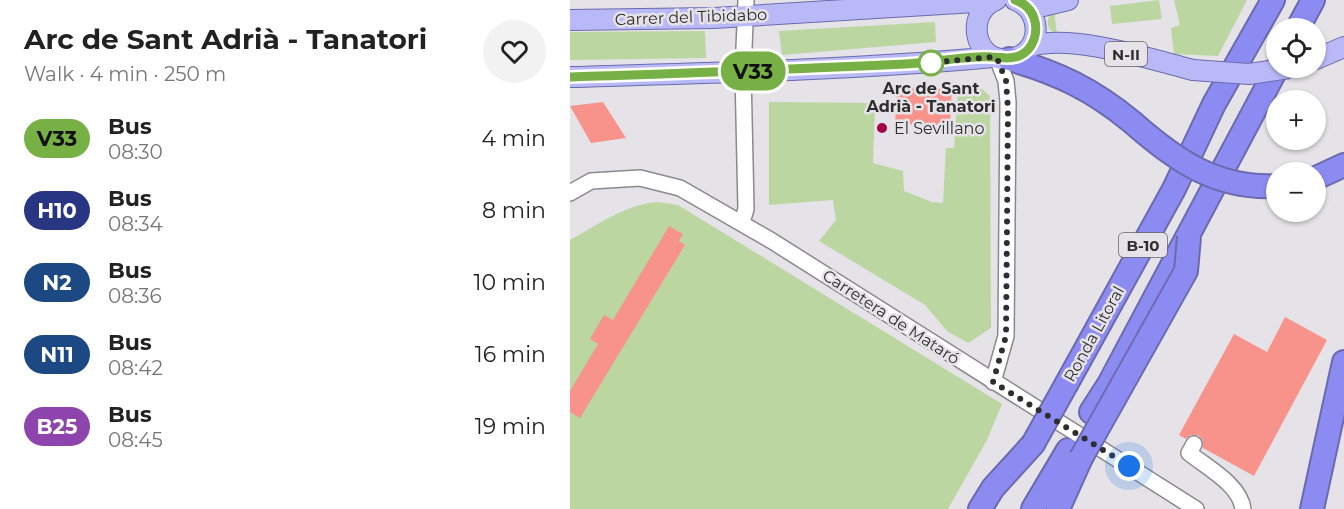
<!DOCTYPE html>
<html lang="en">
<head>
<meta charset="utf-8">
<style>
  body { margin:0; font-family:Montserrat,sans-serif; background:#f2f2f2; color:#222; height:100vh; display:flex; flex-direction:column; font-size:22px; white-space:nowrap }
  * { box-sizing:border-box; margin:0 }
  p { font-size:20px; color:#767676 }
  .icon { flex:none; width:33px; height:33px; fill:none; stroke:currentColor; stroke-width:2; stroke-linecap:round; stroke-linejoin:round }
  .map { position:relative; flex:1; overflow:hidden }
  .panel { display:flex; flex-direction:column; background:#fff; width:570px }
  .panel>* { flex:none }
  .badge { padding:0 12px; border-radius:20px; font-size:21px; line-height:39px }
  .controls { position:absolute; left:696px; top:18px; display:grid; gap:12px }
  .controls a { display:grid; place-items:center; width:60px; height:60px; border-radius:50%; background:#fff; box-shadow:0 2px 4px #0004; font-size:30px }
  .you { position:absolute; width:30px; height:30px; margin:-15px; border:4px solid #fff; border-radius:50%; background:#1a73e8; box-shadow:0 0 0 9px #1a73e833 }
  .map>.badge { position:absolute; translate:-50% -50%; box-shadow:0 0 0 3px #fff }
  .round { display:grid; place-items:center; flex:none; width:63px; height:63px; border-radius:32px; background:#f2f2f2 }
  .head { display:flex; align-items:center; justify-content:space-between; height:102px; padding:0 24px }
  h1 { font-size:28px; font-weight:700; line-height:45px }
  ul { padding:0; list-style:none }
  li { display:flex; align-items:center; gap:18px; height:72px; padding:0 24px }
  li div { flex:1 }
  li b { display:block; font-size:22px }
  li em { font-style:normal }
  li .badge { min-width:66px; font-weight:700; text-align:center }
  main { display:flex; flex:1; min-height:0 }
  .map>svg:first-child { display:block }
  .green { fill:#bbd6a1 }
  .building { fill:#f7938b }
  .lines { fill:none; stroke-linecap:round; stroke-linejoin:round }
  .minor-casing { stroke:#8b898e; stroke-width:18 }
  .major-casing { stroke:#6b6aae; stroke-width:22 }
  .highway-casing { stroke:#6b6aae; stroke-width:26 }
  .minor { stroke:#fff; stroke-width:15 }
  .major { stroke:#bab9f7; stroke-width:20 }
  .highway { stroke:#8c8bf2; stroke-width:22 }
  .major-bridge-casing { stroke:#6b6aae; stroke-width:22; stroke-linecap:butt }
  .highway-bridge-casing { stroke:#6b6aae; stroke-width:26; stroke-linecap:butt }
  .major-bridge { stroke:#bab9f7; stroke-width:20 }
  .highway-bridge { stroke:#8c8bf2; stroke-width:22 }
  .line-casing { stroke:#fff; stroke-width:14 }
  .line { stroke:#77b045; stroke-width:9 }
  .walk { stroke:#2e2d2f; stroke-width:6; stroke-dasharray:0 10.8 }
  .stop-dot { fill:#fff; stroke:#77b045; stroke-width:3 }
  .poi-dot { fill:#a10545; stroke:#e5e3e8; stroke-width:2 }
  .labels { text-anchor:middle; dominant-baseline:central; stroke-width:5; stroke-linejoin:round; paint-order:stroke }
  .shield { fill:#e5e3e8; stroke:#656466; stroke-width:1.5 }
  .shield-label { font-size:15px; font-weight:bold; fill:#2e2d2f }
  .street-label { font-size:16px; fill:#2e2d2f; stroke:#e5e3e8 }
  .stop-label { font-size:16px; font-weight:bold; fill:#2e2d2f; stroke:#e5e3e8 }
  .poi-label { font-size:16px; fill:#2e2d2f; stroke:#e5e3e8; text-anchor:start }
</style>
</head>
<body>
<main>
<section class="panel">
<div class="head"><div><h1>Arc de Sant Adrià - Tanatori</h1><p>Walk · 4 min · 250 m</p></div><a class="round"><svg class="icon" aria-label="heart" viewBox="0 0 24 24"><path d="M12 20l-8-8c-3-5 5-10 8-4 3-6 11-1 8 4z"/></svg></a></div>
<ul>
<li><span class="badge" style="background:#77b045;color:#111">V33</span><div><b>Bus</b><p>08:30</p></div><em>4 min</em></li>
<li><span class="badge" style="background:#283583;color:#fff">H10</span><div><b>Bus</b><p>08:34</p></div><em>8 min</em></li>
<li><span class="badge" style="background:#1c4883;color:#fff">N2</span><div><b>Bus</b><p>08:36</p></div><em>10 min</em></li>
<li><span class="badge" style="background:#1c4883;color:#fff">N11</span><div><b>Bus</b><p>08:42</p></div><em>16 min</em></li>
<li><span class="badge" style="background:#8e44ad;color:#fff">B25</span><div><b>Bus</b><p>08:45</p></div><em>19 min</em></li>
</ul>
</section>
<div class="map">
<svg width="774" height="509" viewBox="0 0 774 509">
  <rect width="100%" height="100%" fill="#e5e3e8"/>
  <!-- green -->
  <path class="green" d="M589,0l3,19 -50,5 -2,-18z
    M604,0h73l-29,56 -44,-2 -3,-26 9,-3z
    M484,11l3,23c-8,-3 -10,-8 -9,-16z
    M365,22l1,20 -154,13 -3,-24z
    M135,31l1,27 -136,2v-28z
    M406,84l14,12 1,232 -23,15 -21,-12 -22,-26 -106,-64 17,-21 -3,-20 -64,5v-103l106,1 -2,60 30,8 1,20 28,11 11,1 3,-55h8l4,-56z
    M87,202l21,3 324,199 -15,36 -39,69h-378v-269c27,-15 55,-35 87,-38z"/>
  <!-- building -->
  <path class="building" d="M327,87l55,2 -2,36 -55,-1z
    M33,102l23,36 -35,5 -21,-37z
    M99,226l14,8 -4,7 6,4 -105,173 -10,-6v-21l28,-47 -8,-5 14,-24 9,5z
    M715,317l42,23 -73,136 -51,-28v-8l-5,-5h-8l-4,4 -7,-4 55,-101 33,18z"/>
  <g class="lines">
    <!-- minor casing -->
    <g class="minor-casing">
      <path id="minor" d="M0,193l21,-12 49,-3 40,10 92,53 424,268
        M172,222l4,-13 -3,-137 3,-72
        M423,382l13,-46 2,-234 -2,-21 -9,-23
        M624,444l-5,9c19,15 51,32 54,56"/>
    </g>
    <!-- major casing -->
    <g class="major-casing">
      <path id="major" d="M426,0c-31,12 -23,62 12,59 34,-3 37,-48 7,-59
        M457,7l16,-1 25,-6
        M0,20l144,-2 278,-17
        M461,46c42,-12 119,13 162,24
        M746,59l28,-12
        M0,77c141,-4 283,-7 423,-20"/>
    </g>
    <!-- highway casing -->
    <g class="highway-casing">
      <path id="highway" d="M728,28l15,-28
        M439,59c49,14 83,30 123,63
        M746,178l28,-13
        M497,383l107,-194 40,-85 59,-104
        M521,412l18,-28 168,-316
        M410,509l13,-21 40,-44
        M463,509l35,-59
        M488,509l23,-51
        M742,509l32,-147"/>
    </g>
    <!-- minor -->
    <use href="#minor" class="minor"/>
    <!-- major -->
    <use href="#major" class="major"/>
    <!-- highway -->
    <use href="#highway" class="highway"/>
    <!-- major-bridge casing -->
    <g class="major-bridge-casing">
      <path id="major-bridge" d="M623,70l56,4 40,-6"/>
    </g>
    <!-- highway-bridge casing -->
    <g class="highway-bridge-casing">
      <path id="highway-bridge" d="M562,122c43,38 84,67 144,64
        M463,444l34,-61
        M511,458l105,-187 3,-34"/>
    </g>
    <!-- major-bridge -->
    <use href="#major-bridge" class="major-bridge"/>
    <!-- highway-bridge -->
    <use href="#highway-bridge" class="highway-bridge"/>
  </g>
  <g class="lines">
    <!-- line casing -->
    <g class="line-casing">
      <path id="line" d="M0,77c112,-3 224,-8 336,-13 25,-1 63,-9 86,-7 10,0 17,3 27,-1 14,-6 20,-23 15,-38 -3,-9 -10,-15 -19,-18"/>
    </g>
    <!-- line -->
    <use href="#line" class="line"/>
    <!-- walk -->
    <path class="walk" d="M361,63h-3l65,-6 4,1 9,23 2,28 -2,227 -13,46 136,84"/>
  </g>
  <!-- markers -->
  <circle class="stop-dot" cx="361" cy="63" r="12"/>
  <circle class="poi-dot" cx="312" cy="128" r="6"/>
  <g class="labels">
    <!-- shield labels -->
    <g class="shield">
      <rect x="535" y="42" width="42" height="24" rx="4.5"/>
      <rect x="549" y="233" width="48" height="24" rx="4.5"/>
    </g>
    <g class="shield-label">
      <text x="556" y="54">N-II</text>
      <text x="573" y="245">B-10</text>
    </g>
    <!-- street labels -->
    <g class="street-label">
      <text transform="translate(121 17) rotate(-2)">Carrer del Tibidabo</text>
      <text transform="translate(321 317) rotate(33)">Carretera de Mataró</text>
      <text transform="translate(524 334) rotate(-61)">Ronda Litoral</text>
    </g>
    <!-- stop labels -->
    <g class="stop-label">
      <text x="361" y="88">Arc de Sant<tspan x="361" dy="18">Adrià - Tanatori</tspan></text>
    </g>
    <!-- poi labels -->
    <g class="poi-label">
      <text x="324" y="128">El Sevillano</text>
    </g>
  </g>
</svg>
<div class="controls">
<a><svg class="icon" aria-label="locate" viewBox="0 0 24 24"><circle cx="12" cy="12" r="6"/><path d="M12 2v4M12 18v4M2 12h4M18 12h4"/></svg></a>
<a>+</a>
<a>−</a>
</div>
<div class="you" style="left:559px;top:466px"></div>
<b class="badge" style="left:183px;top:71px;background:#77b045;color:#111">V33</b>
</div>
</main>
</body>
</html>
